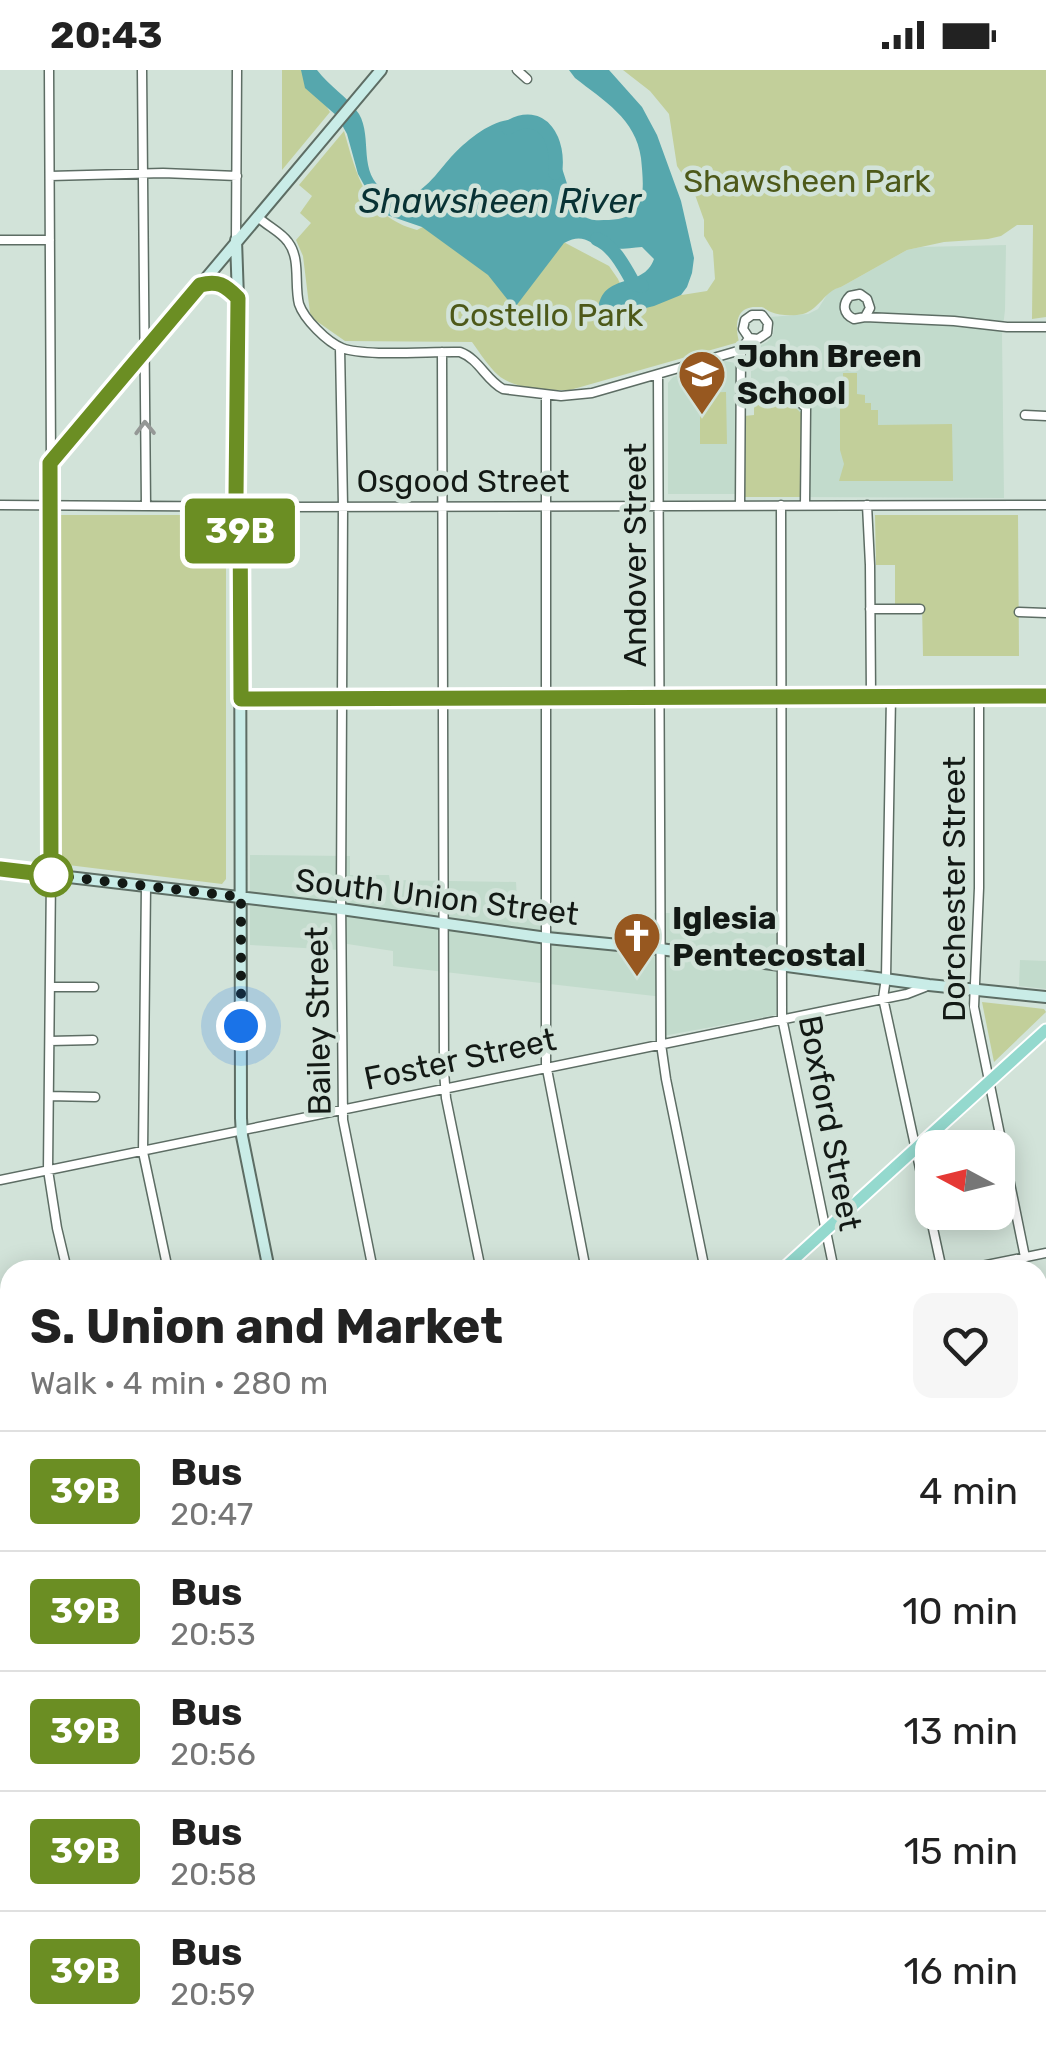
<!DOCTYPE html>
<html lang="en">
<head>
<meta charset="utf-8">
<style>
  body { margin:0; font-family:Rubik,sans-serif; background:#f6f6f6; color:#222; height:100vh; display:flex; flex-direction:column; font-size:38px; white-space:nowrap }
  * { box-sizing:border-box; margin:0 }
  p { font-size:32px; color:#767676 }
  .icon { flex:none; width:55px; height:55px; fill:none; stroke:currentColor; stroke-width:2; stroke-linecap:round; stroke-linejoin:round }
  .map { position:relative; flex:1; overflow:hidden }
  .panel { position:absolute; left:0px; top:1190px; width:1048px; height:792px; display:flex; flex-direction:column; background:#fff; border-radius:30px 30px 0 0; box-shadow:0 5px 25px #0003 }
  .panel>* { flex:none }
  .badge { padding:0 20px; border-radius:8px; font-size:35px; line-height:65px }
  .needle { width:65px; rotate:277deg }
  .fabs { position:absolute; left:915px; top:1060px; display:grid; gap:20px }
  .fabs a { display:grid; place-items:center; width:100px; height:100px; border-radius:20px; background:#fff; box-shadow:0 5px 25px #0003; font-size:50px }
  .you { position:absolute; width:50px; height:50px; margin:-25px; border:8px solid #fff; border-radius:50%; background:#1a73e8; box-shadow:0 0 0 15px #1a73e833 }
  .map>.badge { position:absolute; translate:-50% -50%; box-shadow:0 0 0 5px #fff }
  .round { display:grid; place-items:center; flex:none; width:105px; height:105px; border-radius:20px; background:#f6f6f6 }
  .summary { display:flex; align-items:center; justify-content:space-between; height:170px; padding:0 30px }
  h1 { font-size:48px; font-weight:700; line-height:75px }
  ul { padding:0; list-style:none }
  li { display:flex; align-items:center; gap:30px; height:120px; padding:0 30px; border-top:2px solid #e0e0e0 }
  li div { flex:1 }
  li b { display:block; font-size:38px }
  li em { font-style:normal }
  li .badge { min-width:110px; font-weight:700; text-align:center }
  .status { display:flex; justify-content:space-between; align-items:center; height:70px; padding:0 50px; background:#fff; direction:ltr }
  .status svg { height:28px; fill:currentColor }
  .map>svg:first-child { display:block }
  .built { fill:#c2dbcc }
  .green { fill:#c2cf9a }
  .water { fill:#56a7ad }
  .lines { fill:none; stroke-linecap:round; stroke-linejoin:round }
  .canal { stroke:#56a7ad; stroke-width:8 }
  .river { stroke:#56a7ad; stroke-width:14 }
  .street-casing { stroke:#5d6d64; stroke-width:11 }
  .secondary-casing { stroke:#5d6d64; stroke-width:14 }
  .primary-casing { stroke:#fff; stroke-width:15 }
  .street { stroke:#fff; stroke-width:8 }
  .secondary { stroke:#c9ece7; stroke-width:10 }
  .primary { stroke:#94d9ce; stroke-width:11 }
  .rail { stroke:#38403b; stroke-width:2.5; stroke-dasharray:15 8; stroke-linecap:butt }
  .oneway { stroke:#959896 }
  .line-casing { stroke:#fff; stroke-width:22 }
  .line { stroke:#6b8e23; stroke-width:15 }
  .walk { stroke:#131915; stroke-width:10; stroke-dasharray:0 18 }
  .stop-dot { fill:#fff; stroke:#6b8e23; stroke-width:5 }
  .labels { text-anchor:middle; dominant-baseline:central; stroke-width:9; stroke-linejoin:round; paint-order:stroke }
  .park-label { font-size:32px; fill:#4d5919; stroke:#d2e3d9 }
  .poi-label { font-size:32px; font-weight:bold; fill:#131915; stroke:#d2e3d9; text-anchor:start }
  .street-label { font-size:32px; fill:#131915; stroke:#d2e3d9 }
  .water-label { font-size:35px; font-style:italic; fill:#083234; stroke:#d2e3d9 }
</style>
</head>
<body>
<div class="status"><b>20:43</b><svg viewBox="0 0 49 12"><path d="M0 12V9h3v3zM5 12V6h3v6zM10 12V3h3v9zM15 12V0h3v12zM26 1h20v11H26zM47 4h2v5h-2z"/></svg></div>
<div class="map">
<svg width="1046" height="1981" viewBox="0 0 1046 1981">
  <rect width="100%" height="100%" fill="#d2e3d9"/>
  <!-- built -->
  <path class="built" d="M1006,175l-1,65 -3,25 2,163 -203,-1 -24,-96h-26v-43l4,-10 12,-6 6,-7 1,-8 -4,-10 38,-3 10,-5 12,-19 11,-3 66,-37 14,-3z
    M721,290l14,3 2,4v127h-69v-111l5,-6z
    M250,785l100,1v19h39l1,5 126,2 1,18 26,2 -2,27 113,13v-29h31l12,5h80l-1,97 -113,21v-39l-270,-31v-15l-52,-8 -1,7 -90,-5z
    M1020,890l26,1v28l-27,-3z"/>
  <!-- green -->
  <path class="green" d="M282,0h29l2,15 17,27 -48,58z
    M623,0h423v247l-14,2 1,-94h-16l-16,11 -13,3 -44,3 -37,8 -66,37c-17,4 -21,22 -38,27 -9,2 -23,2 -32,-2 -9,-4 -4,-5 -14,-5 -22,-1 -22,19 -18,35l-169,48c-21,0 -55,0 -72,-15 -10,-9 -18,-22 -26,-33l-127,-1 -30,-21 -5,-7 -7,-57 -7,-16 15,-17 -11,-10 12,-17 -13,-11 45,-54c13,45 22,85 73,99l13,-7 126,15 53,28 9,13 6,14 26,7 57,-9 8,-12 -2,-28 -9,-15v-16l-10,-28 -17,-26 -8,-52 -19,-23z
    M843,303h14v21l8,1v8h6v7h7v15l74,-1 1,57h-114l5,-17 -4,-14v-56l3,-1z
    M726,322l1,52h-27v-51z
    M754,331c18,0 34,-3 47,12v84h-56l-1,-81 10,-1z
    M59,445h167v364l-4,5 -162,-20z
    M875,445h143l1,141h-96l-1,-52 -27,1v-40h-19z
    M982,932l62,7 2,3 -52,50z"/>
  <!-- water -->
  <path class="water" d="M301,0h16c12,16 31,27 42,44 14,24 -2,59 26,77 29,19 49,-15 66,-34 14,-15 36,-34 57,-37 37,-4 52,39 60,67 3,11 4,20 13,27 9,8 17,6 28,6 39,-1 35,-31 32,-62 -5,-39 -38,-58 -66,-80l-6,-8h40l33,37 15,28 24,66 13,57 -2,15 -5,14 -6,8 -27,11 -37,9 -19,-5c4,-39 45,-20 56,-51l-12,-12c-11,1 -26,3 -36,1 -18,-4 -22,-16 -42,-5l-48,63 -5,-2 -23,-29 -66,-48 -35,-12 -19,-23 -10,-18 -11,-40 -10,-18 -32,-28z
    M0,1950l10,6v16l34,1 14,8h-58z"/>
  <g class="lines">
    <!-- canal -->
    <path class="canal" d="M0,1772l10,15"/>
    <!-- river -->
    <path class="river" d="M508,58c35,-21 52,14 47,45
      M597,169c17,7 28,29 37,45l8,2
      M0,1926l10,1"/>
    <!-- street casing -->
    <g class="street-casing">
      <path id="street" d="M49,0l2,393
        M142,0l4,436
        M517,0l10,9
        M50,106l113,-3 74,3
        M258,147c9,9 23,15 30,25 13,17 6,42 11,62 5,15 28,38 43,44 23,9 90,3 118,4 19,7 26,28 43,37l58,7 31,-3 149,-43 8,-12 9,1 9,-6 1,-10 -6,-8h-10l-7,5 -2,9 6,9
        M0,170h50
        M236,170l1,-170
        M865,247l5,-9 -3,-9 -7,-5 -10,2c-8,8 -7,18 4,23l11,-2 89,4 53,6h39
        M340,278l3,158 -2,392 2,222 30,150
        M442,282l2,719 2,27 35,172
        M658,305l3,669 5,35 39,191
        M546,326v668l40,206
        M741,326c21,0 51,-5 65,12l-1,97
        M1025,345l21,1
        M0,435l284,2 762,-2
        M740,435l1,-155
        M781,435l1,513 52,252
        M867,435l3,60 1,131
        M870,539h50
        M1019,542l27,1
        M979,626v192l-5,119 51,250
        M891,627l-5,281 -3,20 59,272
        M241,629l805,-3
        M51,805l-3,295 9,58 10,42
        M146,816l-3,266 25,118
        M50,917h44
        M50,971l43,-1
        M49,1026l46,1
        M0,1110l907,-186 18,-7
        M962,1200l84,-17
        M1038,1505l8,-4
        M1038,1513l8,24
        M1038,1763l8,23
        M1038,1821l8,-3
        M339,1972l2,9
        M602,1972l2,9
        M693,1972l1,9
        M762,1972l2,9
        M1030,1972l6,9"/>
    </g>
    <!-- secondary casing -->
    <g class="secondary-casing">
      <path id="secondary" d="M236,170l2,58 -1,198 3,10 1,612 1,18 27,134
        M201,214c17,-4 24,1 37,13
        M0,799l341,40 206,29 113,11 269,36 117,12
        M51,805v-412l330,-393
        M0,1412l10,-1
        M0,1733l10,16
        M246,1972l2,9
        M425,1972l2,9
        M925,1972l4,9
        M481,1981c22,-5 44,-7 67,0"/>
    </g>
    <!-- primary casing -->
    <g class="primary-casing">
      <path id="primary" d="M782,1200l264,-240
        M1038,1614l8,-3
        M0,1871l10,-3"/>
    </g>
    <!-- street -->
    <use href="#street" class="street"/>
    <!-- secondary -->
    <use href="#secondary" class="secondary"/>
    <!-- primary -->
    <use href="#primary" class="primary"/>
    <!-- rail -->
    <path class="rail" d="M0,1342l10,19
      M0,1378l10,16
      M1038,1452l8,-4
      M850,1972l6,9"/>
  </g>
  <!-- one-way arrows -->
  <defs><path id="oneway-chevron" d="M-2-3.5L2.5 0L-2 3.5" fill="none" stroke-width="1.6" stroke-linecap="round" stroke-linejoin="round" transform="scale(2.5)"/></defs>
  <use class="oneway" href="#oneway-chevron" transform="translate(145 358) rotate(-91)"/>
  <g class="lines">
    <!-- line casing -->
    <g class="line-casing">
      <path id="line" d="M0,799l51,6 -1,-412 150,-178c18,-5 25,0 38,13l-2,198 4,10 1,193 805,-3"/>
    </g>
    <!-- line -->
    <use href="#line" class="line"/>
    <!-- walk -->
    <path class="walk" d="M51,805l190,22v129"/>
  </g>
  <!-- icons -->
  <defs>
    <g id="school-pin" transform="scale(2.5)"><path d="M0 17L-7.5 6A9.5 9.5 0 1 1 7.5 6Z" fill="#975820" stroke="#d2e3d9"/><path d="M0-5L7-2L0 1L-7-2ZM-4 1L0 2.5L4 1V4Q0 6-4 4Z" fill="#fff"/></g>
    <g id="church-pin" transform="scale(2.5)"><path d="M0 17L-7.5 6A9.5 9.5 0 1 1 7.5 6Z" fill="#975820" stroke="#d2e3d9"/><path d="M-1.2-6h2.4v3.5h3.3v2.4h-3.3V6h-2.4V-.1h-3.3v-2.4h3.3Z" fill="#fff"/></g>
  </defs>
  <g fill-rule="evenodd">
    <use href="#school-pin" x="702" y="304"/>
    <use href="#church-pin" x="637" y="866"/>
  </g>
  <!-- markers -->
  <circle class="stop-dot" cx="51" cy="805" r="20"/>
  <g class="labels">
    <!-- park labels -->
    <g class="park-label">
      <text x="807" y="111">Shawsheen Park</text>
      <text x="546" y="245">Costello Park</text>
    </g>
    <!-- poi labels -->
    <g class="poi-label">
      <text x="737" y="286">John Breen<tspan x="737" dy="37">School</tspan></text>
      <text x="672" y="848">Iglesia<tspan x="672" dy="37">Pentecostal</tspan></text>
    </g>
    <!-- street labels -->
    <g class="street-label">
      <text x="463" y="411">Osgood Street</text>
      <text transform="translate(635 485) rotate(-90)">Andover Street</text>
      <text transform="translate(954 819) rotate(-90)">Dorchester Street</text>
      <text transform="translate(437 827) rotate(7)">South Union Street</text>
      <text transform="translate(318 951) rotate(-91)">Bailey Street</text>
      <text transform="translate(460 989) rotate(-12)">Foster Street</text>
      <text transform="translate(830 1053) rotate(79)">Boxford Street</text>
    </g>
    <!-- water labels -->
    <g class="water-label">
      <text x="500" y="131">Shawsheen River</text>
    </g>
  </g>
</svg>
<div class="fabs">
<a><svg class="needle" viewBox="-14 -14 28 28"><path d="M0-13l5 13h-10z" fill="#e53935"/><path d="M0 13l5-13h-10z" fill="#767676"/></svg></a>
</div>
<div class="you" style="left:241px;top:956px"></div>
<b class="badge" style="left:240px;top:461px;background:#6b8e23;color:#fff">39B</b>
<section class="panel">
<div class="summary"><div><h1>S. Union and Market</h1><p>Walk · 4 min · 280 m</p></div><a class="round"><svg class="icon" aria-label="heart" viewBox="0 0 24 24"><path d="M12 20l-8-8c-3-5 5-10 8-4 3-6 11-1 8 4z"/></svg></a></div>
<ul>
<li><span class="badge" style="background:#6b8e23;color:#fff">39B</span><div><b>Bus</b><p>20:47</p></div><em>4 min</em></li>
<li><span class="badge" style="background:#6b8e23;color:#fff">39B</span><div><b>Bus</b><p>20:53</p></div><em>10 min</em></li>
<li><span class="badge" style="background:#6b8e23;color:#fff">39B</span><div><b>Bus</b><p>20:56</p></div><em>13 min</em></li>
<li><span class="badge" style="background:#6b8e23;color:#fff">39B</span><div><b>Bus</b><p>20:58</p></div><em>15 min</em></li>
<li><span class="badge" style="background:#6b8e23;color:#fff">39B</span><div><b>Bus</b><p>20:59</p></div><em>16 min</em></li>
</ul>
</section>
</div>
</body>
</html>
